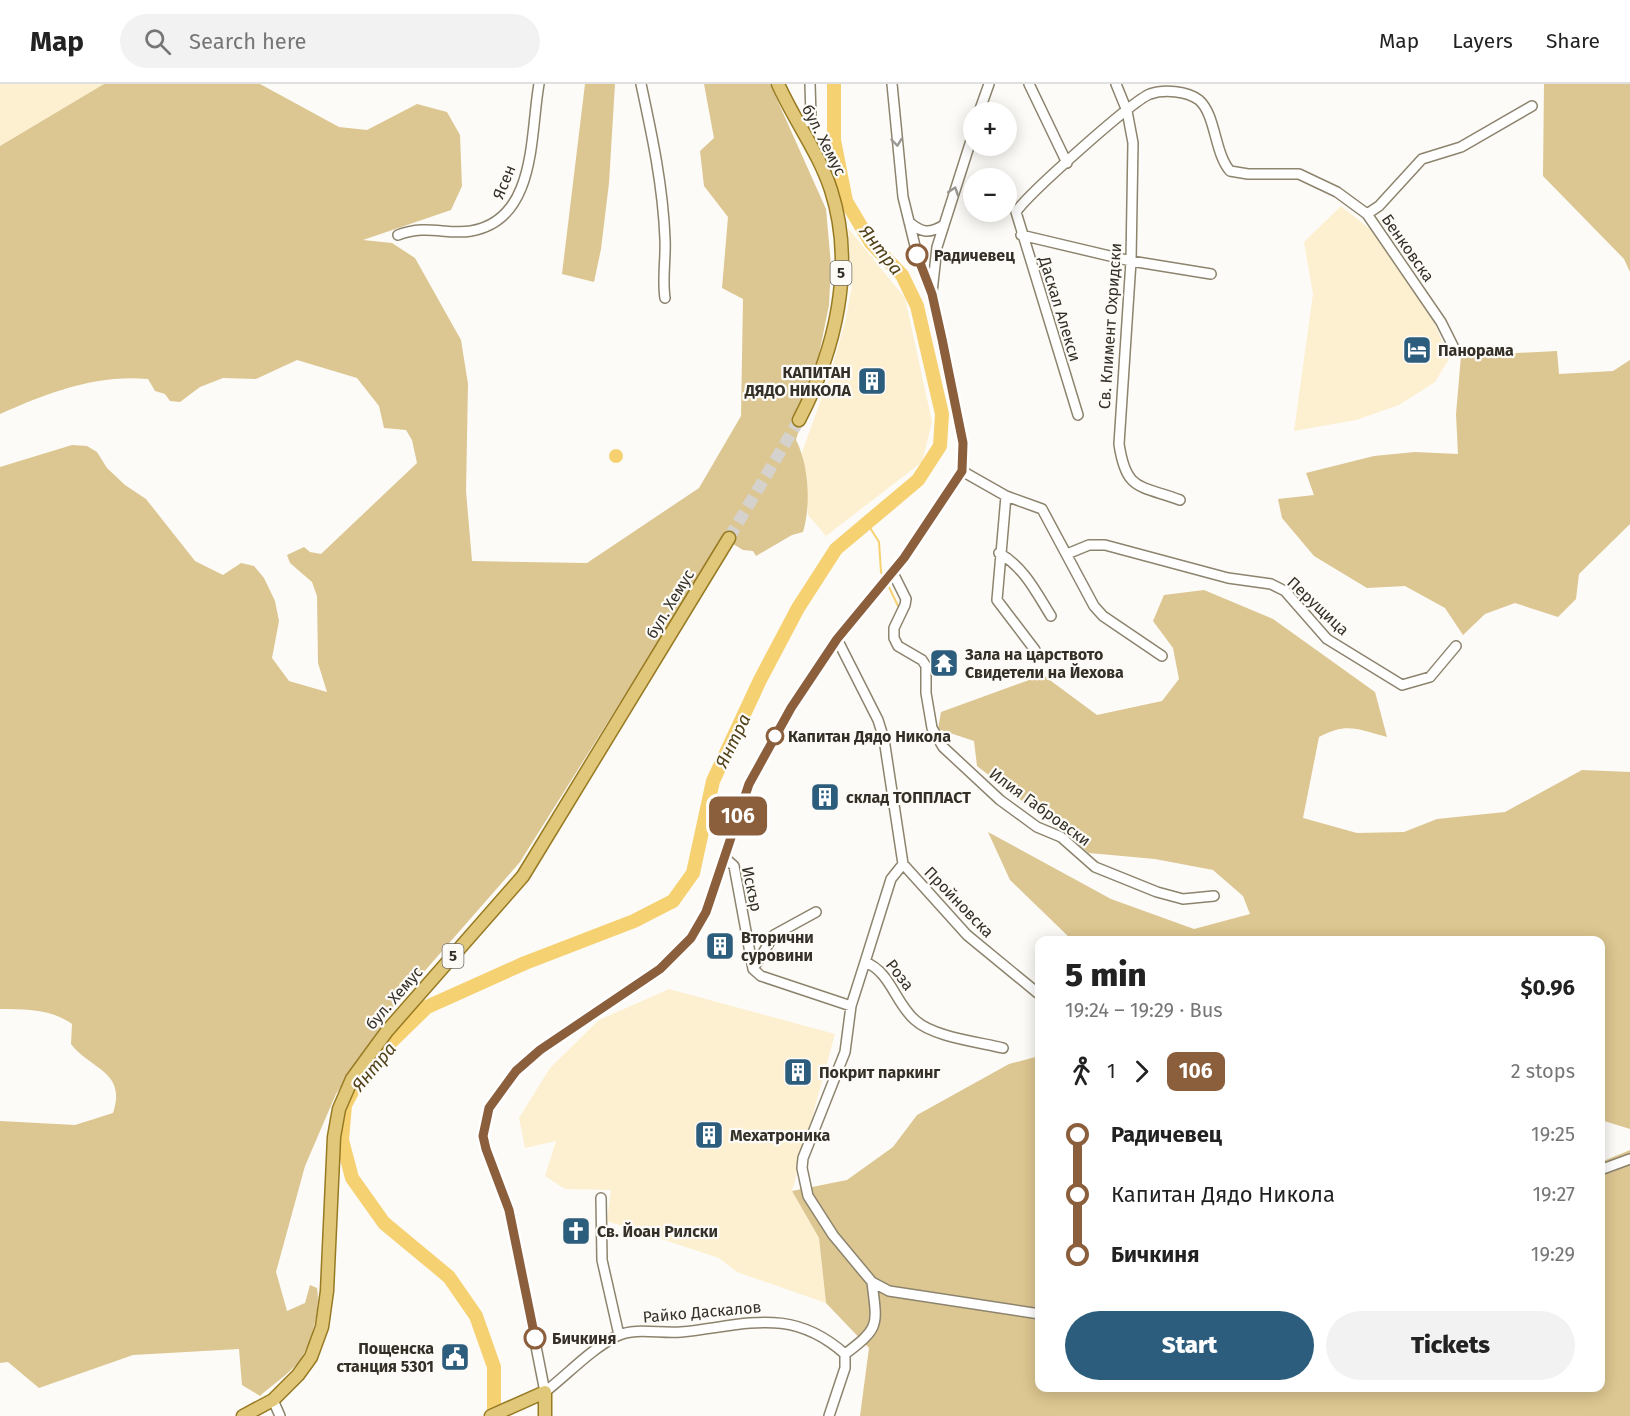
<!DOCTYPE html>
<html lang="en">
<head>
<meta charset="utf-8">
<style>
  body { margin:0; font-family:"Fira Sans",sans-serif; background:#f2f2f2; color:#222; height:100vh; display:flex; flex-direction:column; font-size:22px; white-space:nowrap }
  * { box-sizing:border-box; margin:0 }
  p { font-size:20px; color:#767676 }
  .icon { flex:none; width:33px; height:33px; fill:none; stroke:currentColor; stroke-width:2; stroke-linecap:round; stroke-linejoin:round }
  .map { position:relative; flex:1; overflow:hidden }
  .details { position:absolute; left:1035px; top:852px; width:570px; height:456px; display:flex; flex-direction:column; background:#fff; border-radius:12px; box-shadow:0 3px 15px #0003 }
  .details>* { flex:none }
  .badge { padding:0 12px; border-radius:9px; font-size:21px; line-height:39px }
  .fabs { position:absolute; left:963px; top:18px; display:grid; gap:12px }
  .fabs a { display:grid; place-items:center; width:54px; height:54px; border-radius:50%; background:#fff; box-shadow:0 3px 15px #0003; font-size:30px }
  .map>.badge { position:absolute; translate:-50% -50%; box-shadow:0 0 0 3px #fff }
  .legs { display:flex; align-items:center; gap:9px; height:66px; padding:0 30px; font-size:20px }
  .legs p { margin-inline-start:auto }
  .head { display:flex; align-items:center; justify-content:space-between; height:102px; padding:0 30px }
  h1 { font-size:33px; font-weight:800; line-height:45px }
  .action { display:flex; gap:12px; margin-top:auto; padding:12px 30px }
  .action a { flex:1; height:69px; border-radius:36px; background:#2d5d7c; color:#fff; font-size:24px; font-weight:800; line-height:69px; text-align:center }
  .action a+a { background:#f2f2f2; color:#222 }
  ul { padding:0 30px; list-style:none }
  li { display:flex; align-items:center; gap:21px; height:60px; font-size:22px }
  li i { display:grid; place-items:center; width:9px; height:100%; margin:0 8px; background:currentColor }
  li i::after { content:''; width:15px; height:15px; margin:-8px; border:4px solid; border-radius:50%; background:#fff }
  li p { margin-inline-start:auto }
  li:first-child i { background:linear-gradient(#0000 50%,currentColor 0) }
  li:last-child i { background:linear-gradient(currentColor 50%,#0000 0) }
  header { display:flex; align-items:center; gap:36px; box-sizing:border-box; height:84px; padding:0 30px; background:#fff; border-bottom:2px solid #e0e0e0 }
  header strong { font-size:28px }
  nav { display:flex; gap:33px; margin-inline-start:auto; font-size:21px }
  .search { width:420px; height:54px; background:#f2f2f2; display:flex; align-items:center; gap:15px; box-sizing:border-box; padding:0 21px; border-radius:33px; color:#767676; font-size:22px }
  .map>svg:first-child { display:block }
  .built { fill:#fdf0d0 }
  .green { fill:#dcc691 }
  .water { fill:#f6d172 }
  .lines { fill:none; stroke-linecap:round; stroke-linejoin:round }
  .stream { stroke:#f6d172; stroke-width:2 }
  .river { stroke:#f6d172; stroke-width:14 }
  .major-tunnel { stroke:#d5d2cd; stroke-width:12; stroke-dasharray:12 6; stroke-linecap:butt }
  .minor-casing { stroke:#8d846e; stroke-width:12 }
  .major-casing { stroke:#977a22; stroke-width:15 }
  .minor { stroke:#fff; stroke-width:9 }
  .major { stroke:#e0c779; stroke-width:12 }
  .oneway { stroke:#9a9893 }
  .line-1-casing { stroke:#fff; stroke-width:14 }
  .line-1 { stroke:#8b5e3c; stroke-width:9 }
  .stop-1-dot { fill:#fff; stroke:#8b5e3c; stroke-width:3 }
  .labels { text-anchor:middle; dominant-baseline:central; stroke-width:4.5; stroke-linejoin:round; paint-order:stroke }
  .shield { fill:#fdfbf7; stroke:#706d65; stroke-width:1.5 }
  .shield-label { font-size:15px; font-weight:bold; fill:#343027 }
  .street-label { font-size:16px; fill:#343027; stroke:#fdfbf7 }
  .stop-label { font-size:16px; font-weight:bold; fill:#343027; stroke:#fdfbf7; text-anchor:start }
  .poi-label { font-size:16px; font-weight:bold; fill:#343027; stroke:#fdfbf7; text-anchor:start }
  .water-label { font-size:18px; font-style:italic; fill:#504118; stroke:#fdfbf7 }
</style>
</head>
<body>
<header>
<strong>Map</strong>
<div class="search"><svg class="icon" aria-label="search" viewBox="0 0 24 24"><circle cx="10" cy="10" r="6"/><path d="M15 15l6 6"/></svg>Search here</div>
<nav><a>Map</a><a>Layers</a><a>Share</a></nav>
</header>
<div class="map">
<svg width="1630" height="1332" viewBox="0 0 1630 1332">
  <rect width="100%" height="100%" fill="#fdfbf7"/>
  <!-- built -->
  <path class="built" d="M0,0h104l-104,62z
    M1341,122l30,24 63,92 15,37 -14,23 -36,23 -43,15 -62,11 19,-137 -9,-52z
    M848,144l57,70 27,124 -10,40 -96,74 -18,-21 -6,-63 29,-80 15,-54 6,-32z
    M669,905l166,45 -43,157 27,47 7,65 -89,-31 -18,-14 -112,-37 4,-31 -46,-1 -20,-13 11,-35 -31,7 -6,-30 31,-50 49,-48z"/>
  <!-- green -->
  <path class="green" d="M104,0h156l79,43 28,3 50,-26 30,8 13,23 2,51 -11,24 -88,30 29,3 23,15 46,82 7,44 -2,107 6,70 115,2 112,-75 42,-72 2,-117 -21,-11 6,-71 -24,-31 -4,-35 14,-13 -10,-54h66l56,125 5,56 -2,40 -13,64 -20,71c13,25 15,66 7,92l-11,3 -36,21 -3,-5 -10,-1 -20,-12 -203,324 -126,144 -58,88 -31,72 -29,106 11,39 18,-8 5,-18 7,3c4,19 -6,58 -18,73 -10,13 -27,24 -39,35l-18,-11 -3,-36 -106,6 -94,33 -31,-26 -8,1v-242l75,4 38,-12c14,-42 -22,-43 -42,-69l1,-20c-21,-15 -46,-15 -72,-15v-542l72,-22 15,1 10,6 10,16 18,17 21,14 49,62 28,14 18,-12 13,3 10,12 11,23 4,20 -7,37 17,23 38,11 -9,-29 -1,-67 -5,-14 -22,-19 -3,-8 17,-8 6,5 11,2 96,-91 -5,-23 -6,-10 -22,-2 -5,-22 -22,-28 -60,-18 -41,19 -33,-1 -23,9 -20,15 -10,-1 -5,-7 -10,-3 -7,-12c-52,-5 -101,14 -148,35v-268z
    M585,0h30l-6,99 -8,66 -7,33 -32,-8z
    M1544,0h86v188l-6,-13 -81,-83z
    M1557,267l2,23 54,-3 17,-11v164l-51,50 -3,25 -18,18 -43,-14 -30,11 -22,21 -18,-27 -40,-22 -38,2 -53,-32 -32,-38 -4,-19 36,-4 -8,-22 68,-17 41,-4 43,2 -2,-40 5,-58z
    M1204,506l69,29 102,73 12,45c-30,-8 -40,-15 -68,0l-16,81 54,15 47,-1 33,-13 68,-7 77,-42 48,2v357l-29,-9 -1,-180h-528l-62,-60 -22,-48 123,67 83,30 56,-15 -7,-18 -30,-26 -58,-11 -66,-6 -112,-87 -3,-25 -36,-12 3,-17 102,-37 54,40 65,-14 17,-22 -6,-31 -20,-27 11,-26z
    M1039,972l1,332h560l1,-226 29,-12v266h-770l9,-68 -43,-45 -7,-65 -27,-47 55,-11 46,-33 24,-32 92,-51z"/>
  <!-- water -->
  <path class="water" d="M609 372a7 7 0 1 1 14 0a7 7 0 1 1-14 0Z"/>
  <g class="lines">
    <!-- stream -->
    <path class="stream" d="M867,439l12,19 2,30 3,6
      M887,499l12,25"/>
    <!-- river -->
    <path class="river" d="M494,1332v-49l-18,-51 -27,-39 -65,-54 -32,-45 -10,-38 3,-35 13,-24 32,-38 37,-36 98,-44 109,-42 39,-20 20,-28 20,-92 47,-101 38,-72 38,-59 82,-69 22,-34 2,-32 -25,-108 -15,-31 -31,-32 -25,-42 -12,-61v-56"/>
    <!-- major-tunnel -->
    <path class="major-tunnel" d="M729,454l70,-118"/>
    <!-- minor casing -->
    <g class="minor-casing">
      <path id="minor" d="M641,0c11,51 22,102 24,155 1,20 -3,39 0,59
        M1029,0l38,79
        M1116,0l11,27 6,32 -2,118 -12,183c7,47 20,41 61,56
        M979,28l10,-28
        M800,44l11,-12 -1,-32
        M1367,130l12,-8 43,-47 39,-12 71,-41
        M909,138c13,11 20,12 35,3
        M398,151c28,-11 48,0 73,-4 66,-11 59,-97 68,-147
        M1021,151l110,26 80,13
        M932,208l5,-45 37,-116
        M1078,331l-62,-203c12,-18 116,-111 134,-118 14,-5 37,-3 49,6 17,15 15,52 31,71l18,3h51l38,18 30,22 74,108 14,28
        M962,387l44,25 36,13 52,97 9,10 59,40
        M1006,412l-9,104 38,50
        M999,469c25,14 37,39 52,63
        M1067,470l22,-9h16l123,33 43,6 14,7 42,48 75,46 28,-8 26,-31
        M893,489l13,26 -1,6 -11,23v10l4,8 24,14 4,6v27l6,35 11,19 57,53 37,27 24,10 34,30 62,25 26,7 31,-3
        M837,555l41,81 6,19 19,125 64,71 73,60
        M724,773l10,9 19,103 8,7 90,30
        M903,780l-12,15 -26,83c26,10 30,41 50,58 18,17 64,22 88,28
        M865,878l-14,44 -6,46 -42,106 -1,10 6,28 25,39 39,47 17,9 151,23
        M753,885l21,-34 42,-23
        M1600,1086l30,-11
        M601,1114l1,62 17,75
        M845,1270c36,-27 32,-29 27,-72
        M273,1316l7,16
        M829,1332l16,-48v-14c-55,-49 -101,-28 -164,-22 -21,2 -45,-5 -64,4 -26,13 -49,38 -72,56l-36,-182 -23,-61 -3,-13 6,-28 27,-37 24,-21 120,-81 31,-31 15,-26 43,-128 42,-76 46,-69 67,-81 58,-87 1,-28 -31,-149 -15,-40 -14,-57 -11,-113"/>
    </g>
    <!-- major casing -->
    <g class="major-casing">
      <path id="major" d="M778,0c16,36 41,69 53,106 25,77 4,161 -32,230
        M243,1332l30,-16 25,-25 13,-18 11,-30 5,-36 7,-154 5,-28 13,-30 35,-48 136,-155 206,-338
        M491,1332l54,-24v24"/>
    </g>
    <!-- minor -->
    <use href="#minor" class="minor"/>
    <!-- major -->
    <use href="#major" class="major"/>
  </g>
  <!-- one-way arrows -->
  <defs><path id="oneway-chevron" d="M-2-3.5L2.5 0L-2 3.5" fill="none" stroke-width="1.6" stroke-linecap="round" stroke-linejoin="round" transform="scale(1.5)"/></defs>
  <g class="oneway">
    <use href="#oneway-chevron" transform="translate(897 58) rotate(84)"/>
    <use href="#oneway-chevron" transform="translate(954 107) rotate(-72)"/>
  </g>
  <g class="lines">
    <!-- line-1 casing -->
    <g class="line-1-casing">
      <path id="line-1" d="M535,1254l-26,-128 -23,-61 -3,-13 6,-28 27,-37 24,-21 120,-81 31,-31 15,-26 43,-128 42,-76 46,-69 67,-81 58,-87 1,-28 -21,-104 -10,-45 -15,-39"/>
    </g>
    <!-- line-1 -->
    <use href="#line-1" class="line-1"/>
  </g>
  <!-- icons -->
  <defs>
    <g id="hotel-square" transform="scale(1.5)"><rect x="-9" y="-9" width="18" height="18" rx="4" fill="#2d5d7c" stroke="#fdfbf7"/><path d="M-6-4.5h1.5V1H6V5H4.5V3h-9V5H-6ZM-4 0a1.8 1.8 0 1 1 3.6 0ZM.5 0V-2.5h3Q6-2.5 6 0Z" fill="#fff"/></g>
    <g id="building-square" transform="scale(1.5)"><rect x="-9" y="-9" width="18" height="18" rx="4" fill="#2d5d7c" stroke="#fdfbf7"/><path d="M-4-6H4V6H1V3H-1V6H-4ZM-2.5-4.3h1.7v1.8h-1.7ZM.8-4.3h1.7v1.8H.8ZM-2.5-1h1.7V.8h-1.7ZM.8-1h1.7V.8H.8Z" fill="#fff"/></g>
    <g id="temple-square" transform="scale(1.5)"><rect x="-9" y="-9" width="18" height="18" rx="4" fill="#2d5d7c" stroke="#fdfbf7"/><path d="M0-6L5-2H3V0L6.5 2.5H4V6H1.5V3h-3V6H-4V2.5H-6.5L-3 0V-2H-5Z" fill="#fff"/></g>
    <g id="church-square" transform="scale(1.5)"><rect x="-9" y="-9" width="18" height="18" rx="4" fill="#2d5d7c" stroke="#fdfbf7"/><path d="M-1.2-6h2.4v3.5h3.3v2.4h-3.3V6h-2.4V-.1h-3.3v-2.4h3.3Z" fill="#fff"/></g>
    <g id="civic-square" transform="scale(1.5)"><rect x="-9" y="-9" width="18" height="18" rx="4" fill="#2d5d7c" stroke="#fdfbf7"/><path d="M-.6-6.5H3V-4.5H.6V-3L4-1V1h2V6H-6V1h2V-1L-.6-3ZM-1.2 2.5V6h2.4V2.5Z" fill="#fff"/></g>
  </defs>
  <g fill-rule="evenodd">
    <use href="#hotel-square" x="1417" y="266"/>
    <use href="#building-square" x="872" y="297"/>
    <use href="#temple-square" x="944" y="579"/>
    <use href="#building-square" x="825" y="713"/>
    <use href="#building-square" x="720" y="862"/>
    <use href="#building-square" x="798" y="988"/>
    <use href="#building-square" x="709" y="1051"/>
    <use href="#church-square" x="576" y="1147"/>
    <use href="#civic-square" x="455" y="1273"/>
  </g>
  <!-- markers -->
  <g class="stop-1-dot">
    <circle cx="917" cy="171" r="10"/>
    <circle cx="775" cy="652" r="8"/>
    <circle cx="535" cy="1254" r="10"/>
  </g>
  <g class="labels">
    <!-- shield labels -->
    <g class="shield">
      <rect x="830.5" y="177" width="21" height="24" rx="4.5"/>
      <rect x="442.5" y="860" width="21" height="24" rx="4.5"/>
    </g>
    <g class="shield-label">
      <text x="841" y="189">5</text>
      <text x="453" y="872">5</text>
    </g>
    <!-- street labels -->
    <g class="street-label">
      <text transform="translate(824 56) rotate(63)">бул. Хемус</text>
      <text transform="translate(504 98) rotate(-68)">Ясен</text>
      <text transform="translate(1408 164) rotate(55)">Бенковска</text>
      <text transform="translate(1060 225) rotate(73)">Даскал Алекси</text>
      <text transform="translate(1110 242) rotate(-86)">Св. Климент Охридски</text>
      <text transform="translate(670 520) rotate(-59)">бул. Хемус</text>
      <text transform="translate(1318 522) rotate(43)">Перущица</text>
      <text transform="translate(1040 723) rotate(36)">Илия Габровски</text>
      <text transform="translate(752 805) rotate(78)">Искър</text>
      <text transform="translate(959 818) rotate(46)">Пройновска</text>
      <text transform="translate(900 891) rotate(52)">Роза</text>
      <text transform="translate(394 914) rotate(-49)">бул. Хемус</text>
      <text transform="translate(702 1228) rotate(-5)">Райко Даскалов</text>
    </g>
    <!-- stop labels -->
    <g class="stop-label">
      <text x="934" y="171">Радичевец</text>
      <text x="788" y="652">Капитан Дядо Никола</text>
      <text x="552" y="1254">Бичкиня</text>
    </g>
    <!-- poi labels -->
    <g class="poi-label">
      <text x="1438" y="266">Панорама</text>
      <text x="851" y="288" text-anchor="end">КАПИТАН<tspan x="851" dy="18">ДЯДО НИКОЛА</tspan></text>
      <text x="965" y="570">Зала на царството<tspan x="965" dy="18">Свидетели на Йехова</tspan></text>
      <text x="846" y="713">склад ТОППЛАСТ</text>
      <text x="741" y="853">Вторични<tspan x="741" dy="18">суровини</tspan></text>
      <text x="819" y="988">Покрит паркинг</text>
      <text x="730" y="1051">Мехатроника</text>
      <text x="597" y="1147">Св. Йоан Рилски</text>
      <text x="434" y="1264" text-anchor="end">Пощенска<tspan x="434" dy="18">станция 5301</tspan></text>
    </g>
    <!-- water labels -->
    <g class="water-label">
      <text transform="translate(881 166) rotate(52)">Янтра</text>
      <text transform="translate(733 657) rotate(-64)">Янтра</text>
      <text transform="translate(374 983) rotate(-50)">Янтра</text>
    </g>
  </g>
</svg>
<div class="fabs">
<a>+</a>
<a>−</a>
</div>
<b class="badge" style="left:738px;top:732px;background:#8b5e3c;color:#fff">106</b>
<section class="details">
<div class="head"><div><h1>5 min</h1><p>19:24 – 19:29 · Bus</p></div><b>$0.96</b></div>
<div class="legs"><svg class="icon" aria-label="walk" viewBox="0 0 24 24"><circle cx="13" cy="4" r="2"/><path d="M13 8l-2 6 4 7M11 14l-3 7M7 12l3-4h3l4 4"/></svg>1<svg class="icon" aria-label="forward" viewBox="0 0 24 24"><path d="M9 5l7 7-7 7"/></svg><b class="badge" style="background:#8b5e3c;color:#fff">106</b><p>2 stops</p></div>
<ul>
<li><i style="color:#8b5e3c"></i><b>Радичевец</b><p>19:25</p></li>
<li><i style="color:#8b5e3c"></i><span>Капитан Дядо Никола</span><p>19:27</p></li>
<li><i style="color:#8b5e3c"></i><b>Бичкиня</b><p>19:29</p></li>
</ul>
<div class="action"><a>Start</a><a>Tickets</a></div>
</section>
</div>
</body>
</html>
